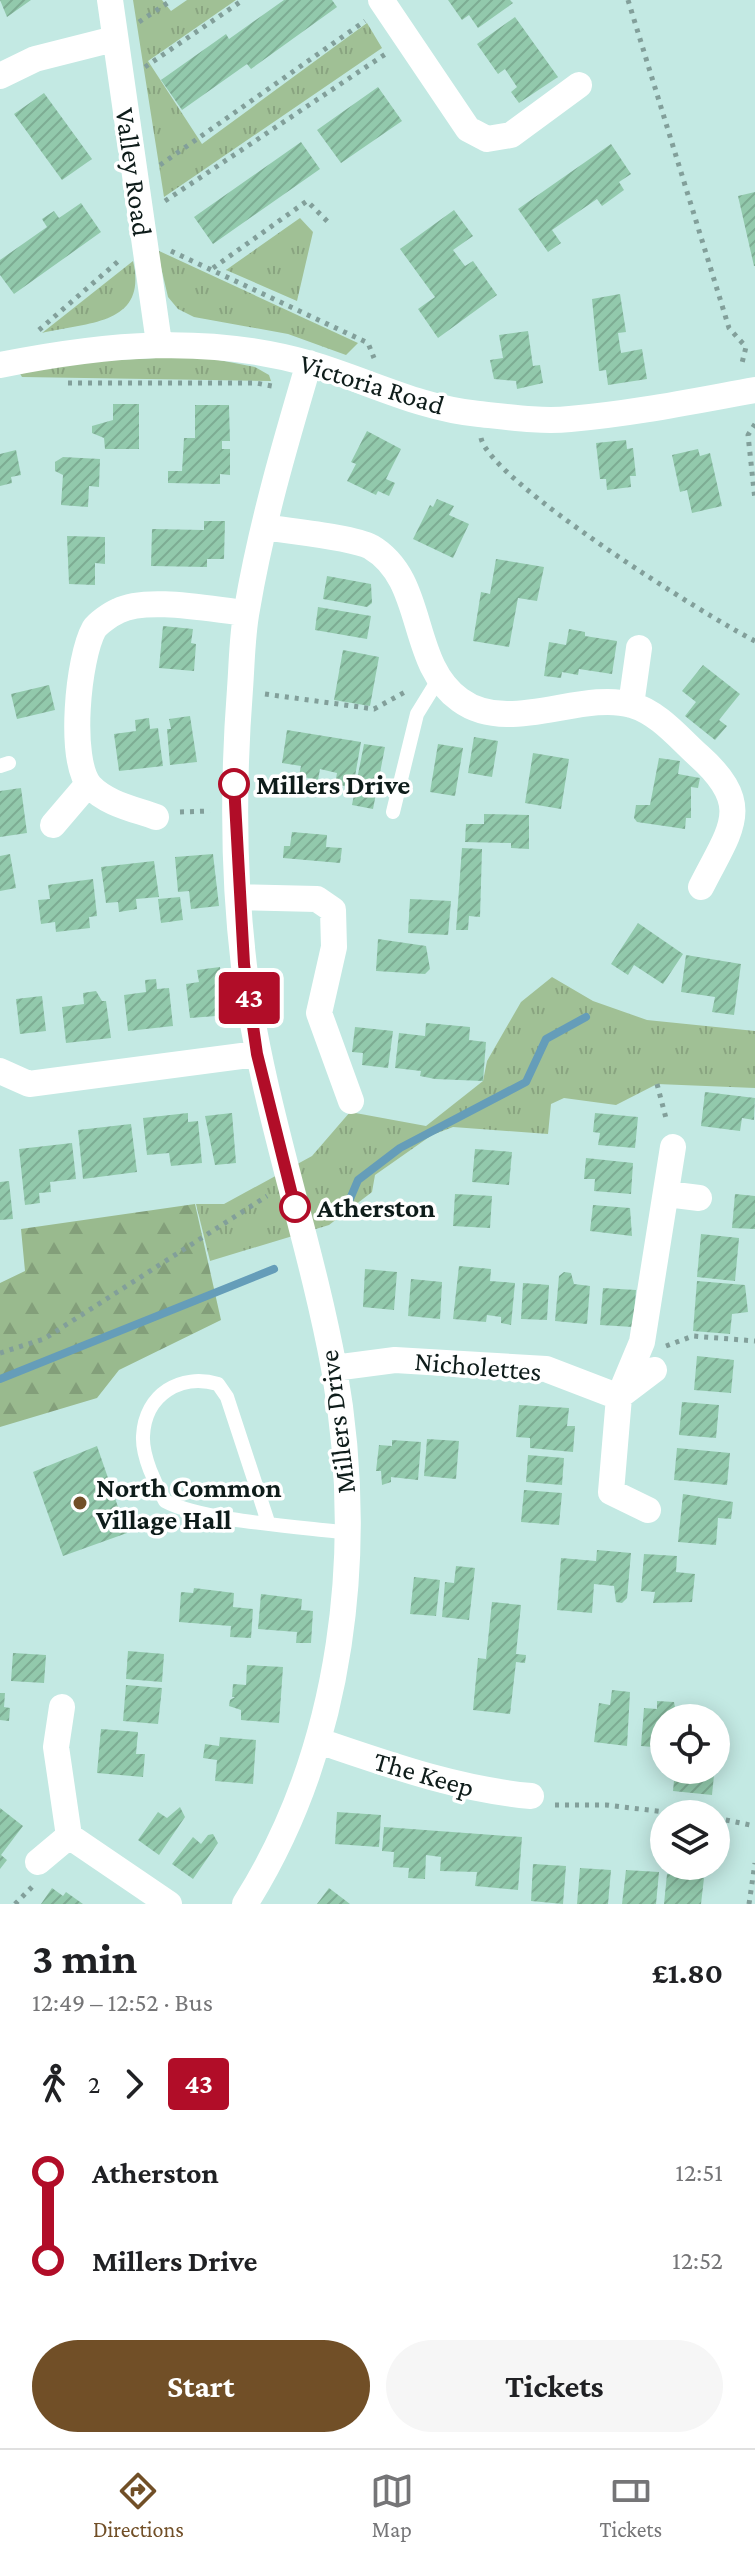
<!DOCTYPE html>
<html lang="en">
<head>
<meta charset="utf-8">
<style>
  body { margin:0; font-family:"Crimson Pro",serif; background:#f6f6f6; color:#202124; height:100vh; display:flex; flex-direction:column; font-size:30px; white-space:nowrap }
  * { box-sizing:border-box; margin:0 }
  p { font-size:26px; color:#757577 }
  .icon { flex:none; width:44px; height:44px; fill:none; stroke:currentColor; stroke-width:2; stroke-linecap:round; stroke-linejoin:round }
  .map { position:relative; height:1904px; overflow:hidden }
  .details { display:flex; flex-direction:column; background:#fff; flex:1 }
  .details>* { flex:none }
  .badge { padding:0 16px; border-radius:6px; font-size:28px; line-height:52px }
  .tools { position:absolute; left:650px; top:1704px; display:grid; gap:16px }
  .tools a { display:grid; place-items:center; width:80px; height:80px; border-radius:50%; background:#fff; box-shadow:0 4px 20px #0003; font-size:40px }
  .map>.badge { position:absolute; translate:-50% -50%; box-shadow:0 0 0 4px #fff }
  .legs { display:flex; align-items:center; gap:12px; height:88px; padding:0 32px; font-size:26px }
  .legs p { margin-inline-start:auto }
  .head { display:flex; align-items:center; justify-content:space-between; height:136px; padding:0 32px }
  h1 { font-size:44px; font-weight:700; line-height:60px }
  .action { display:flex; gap:16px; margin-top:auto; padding:16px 32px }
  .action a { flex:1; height:92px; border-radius:48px; background:#714f27; color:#fff; font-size:32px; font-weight:700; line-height:92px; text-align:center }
  .action a+a { background:#f6f6f6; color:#202124 }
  ul { padding:0 32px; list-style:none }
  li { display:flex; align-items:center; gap:28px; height:88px; font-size:30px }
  li i { display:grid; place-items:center; width:12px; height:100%; margin:0 10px; background:currentColor }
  li i::after { content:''; width:20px; height:20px; margin:-10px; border:6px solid; border-radius:50%; background:#fff }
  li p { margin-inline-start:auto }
  li:first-child i { background:linear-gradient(#0000 50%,currentColor 0) }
  li:last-child i { background:linear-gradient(currentColor 50%,#0000 0) }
  .tabs { display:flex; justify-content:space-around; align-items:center; height:112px; border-top:2px solid #e0e0e0; background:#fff; font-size:22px; color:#757577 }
  .tabs a { display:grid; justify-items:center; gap:4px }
  .tabs .active { color:#714f27 }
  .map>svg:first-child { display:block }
  .grass { fill:url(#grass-tufts) }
  .forest { fill:url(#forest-firs) }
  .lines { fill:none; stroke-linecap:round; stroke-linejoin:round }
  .stream { stroke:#659db9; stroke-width:8 }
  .building { fill:url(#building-hatch) }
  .path { stroke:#829f9a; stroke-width:5; stroke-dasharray:4 6; stroke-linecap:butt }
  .lane { stroke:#fff; stroke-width:14 }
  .street { stroke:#fff; stroke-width:26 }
  .line-1-casing { stroke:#fff; stroke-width:18 }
  .line-1 { stroke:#b10d28; stroke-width:12 }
  .stop-1-dot { fill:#fff; stroke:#b10d28; stroke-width:4 }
  .poi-dot { fill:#714f27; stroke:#fff; stroke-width:3 }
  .labels { text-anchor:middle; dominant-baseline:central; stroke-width:7; stroke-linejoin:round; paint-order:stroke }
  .street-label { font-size:28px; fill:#0e1c1a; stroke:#fff }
  .stop-label { font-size:28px; font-weight:bold; fill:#0e1c1a; stroke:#fff; text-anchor:start }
  .poi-label { font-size:28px; font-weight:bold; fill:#0e1c1a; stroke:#fff; text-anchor:start }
</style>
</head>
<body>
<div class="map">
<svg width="755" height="1904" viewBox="0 0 755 1904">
  <defs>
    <pattern id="grass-tufts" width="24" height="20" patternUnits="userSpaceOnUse" patternTransform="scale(2)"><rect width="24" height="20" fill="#a0c095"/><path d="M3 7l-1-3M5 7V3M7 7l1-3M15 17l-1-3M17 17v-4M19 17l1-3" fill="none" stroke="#89a480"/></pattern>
    <pattern id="forest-firs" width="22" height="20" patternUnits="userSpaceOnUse" patternTransform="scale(2)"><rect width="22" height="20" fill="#99ba8e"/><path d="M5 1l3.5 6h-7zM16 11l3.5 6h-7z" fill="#839f7a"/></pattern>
    <pattern id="building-hatch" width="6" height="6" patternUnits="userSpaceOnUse" patternTransform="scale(2)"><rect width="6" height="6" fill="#92c9ac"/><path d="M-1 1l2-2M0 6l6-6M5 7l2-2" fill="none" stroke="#7dac93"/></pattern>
  </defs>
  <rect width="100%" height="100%" fill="#c3e9e3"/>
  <!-- grass -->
  <path class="grass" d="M133,0h29l9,11 16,-11h49l-88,61 54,83 165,-121 15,25 -218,149z
    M300,218l13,14 -16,69 -71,-31z
    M157,250l201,93 -12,12 -58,-21 -94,-17 -16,-8 -10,-12z
    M133,261c15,64 -44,61 -91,72z
    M198,356l57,11 14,8 2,6 -249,-4 -3,-5 54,-10z
    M552,977l41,24 54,19 108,11v57l-98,-4 -41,21 -52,-7 -13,6 -3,30 -95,-7 -21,8 -57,40 -3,17 -43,33 -119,36 -14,-57h28l88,-48 38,-44 76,14 57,-45 4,-20 34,-59z"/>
  <!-- forest -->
  <path class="forest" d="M195,1204l26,116 -102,50 -22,28 -97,29v-144l25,-12 -4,-42z"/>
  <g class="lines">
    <!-- stream -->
    <path class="stream" d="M350,1199l8,-19 42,-32 126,-66 20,-43 40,-22
      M0,1379l274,-110"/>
  </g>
  <!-- building -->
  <path class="building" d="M0,0h31l-24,17z
    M284,0h48l5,7 -86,62 -4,-5 -65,46 -21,-30 65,-46 3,5z
    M448,0h62l3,3 -35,25 -9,-13 -7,5z
    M515,17l43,60 -39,26 -8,-11 6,-5 -12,-18 -7,5 -21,-30z
    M378,87l24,34 -61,42 -24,-33z
    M44,93l48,66 -30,21 -48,-66z
    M301,142l19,27 -107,75 -19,-27z
    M611,144l20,30 -12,8 5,8 -22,16 -5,-7 -45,31 9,13 -13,9 -30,-43z
    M755,192v74h-1l-16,-70z
    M81,203l20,29 -87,62 -14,-19v-15l47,-33 -5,-8 12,-8 5,7z
    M454,210l19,26 -20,14 12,16 8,-5 24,34 -59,43 -20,-29 17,-12 -35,-48z
    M620,294l6,38 -8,1 3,20 21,-4 5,30 -39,6 -2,-15 -7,1 -7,-72z
    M528,331l5,35 7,-1 3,18 -26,6 -1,-8 -22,-2 -4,-19 13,-2 -4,-23z
    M113,404h26v45h-34l-1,-11 -12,-5v-7l21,-6z
    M195,405h34l1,36h-8v8h8v26l-10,-1v10l-52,-1v-12h14l2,-33h11z
    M367,431l34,18 -15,30 9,4 -6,13 -11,-5 -2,4 -29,-14 9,-17 -5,-2z
    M626,440l1,9 6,-1 3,28h-6l1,11 -24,3 -1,-11h-6l-4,-36z
    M698,449l2,7 10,-3 12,53 -30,7 -5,-23 -7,2 -8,-37z
    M16,450l5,25 -10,2 1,6 -12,3v-32z
    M63,457l37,2 -1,28 -10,-1 -1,21 -27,-2 2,-30 -8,-4v-9z
    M437,499l17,7 -5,9 20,9 -16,34 -40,-19 17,-34 3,2z
    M204,521h21l-1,38h-17v8l-56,-1 1,-37 52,1z
    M67,536l38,1v27l-10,-1v22l-26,-1z
    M496,559l48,8 -7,34 -19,-3 -9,49 -36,-6 8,-49 9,2z
    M327,576l44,8 1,19 -5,4 -44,-8z
    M318,607l53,9 -4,23 -52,-9z
    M163,626l30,3 -2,14 5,1 -2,27 -35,-3z
    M569,629l16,3v4l32,5 -5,33 -33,-5 -1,6 -16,-3 -1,6 -17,-2 5,-34 17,3z
    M343,650l36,7 -9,49 -36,-6z
    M703,665l37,29 -21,26 8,6 -12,14 -30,-24 11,-14 -14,-11z
    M49,685l6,25 -38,9 -6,-25z
    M190,716l7,46 -27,3 -3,-36h4l-2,-10z
    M149,718l1,11 8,-1 5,38 -44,5 -5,-37 22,-3 -1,-11z
    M287,730l74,12 -8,46 -18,-4 2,-11 -17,-4 -2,11 -19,-4 2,-10 -19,-3z
    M474,737l24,4 -6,36 -24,-4z
    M364,744l21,3 -12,62 -21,-4z
    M438,744l25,4 -8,48 -25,-4z
    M533,753l36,6 -8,50 -36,-6z
    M659,758l21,3 -2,13 22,4 -2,10 -7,-1v31h-5l-1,11 -48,-7 -3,-4 2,-13h14z
    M21,788l6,45 -27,4v-46z
    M484,814l45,1v34l-18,-1v-5l-46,-1 1,-18h18z
    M292,832l35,3 -1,12 16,1 -2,15 -57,-5 1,-12h6z
    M462,848l20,1 -2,68 -11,-1 -1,14h-12z
    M10,854l6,34 -16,3v-35z
    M213,854l6,52 -28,3 -2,-18 -11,1 -3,-35z
    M154,861l5,36 -23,2 1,10 -18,3 -1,-10 -12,1 -5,-36z
    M93,879l4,37 -8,1 1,11 -34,4 -1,-10 -14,2 -3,-24 12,-1 -2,-14z
    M180,897l3,23 -22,3 -3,-24z
    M410,899l41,2 -3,34 -40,-2z
    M638,923l45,31 -20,30 -29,-19 -6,10 -17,-11z
    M378,939l48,7 4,23 -5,5 -49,-3z
    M686,955l55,9 -7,51 -22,-3 3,-15 -34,-5z
    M220,967l1,11 6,-1 4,32 -16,1 1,6 -26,2 -4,-34 13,-2 -2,-12z
    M156,979l1,10 12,-1 4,38 -45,5 -4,-36 22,-3 -1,-12z
    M96,991l6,10h4l5,37 -45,5 -4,-36 22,-3 -1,-11z
    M42,996l4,35 -26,3 -4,-35z
    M426,1023l44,4 -1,13 17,2 -3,39 -48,-2 -15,-3 1,-5 -26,-3 4,-35 26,3z
    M355,1027l38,4 -5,37 -26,-3 1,-12 -11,-1z
    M705,1092l50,6 -1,22 -12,-2 -2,13 -39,-5z
    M188,1113v9l10,-1 4,42 -31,3 -2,-13 -22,2 -4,-37z
    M232,1113l4,50 -21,2 -10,-49z
    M595,1113l43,4 -3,31 -37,-3 2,-12 -7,-1z
    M131,1124l6,48 -54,7 -5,-49z
    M72,1143l4,36 -26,3 1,10 -12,1 1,10 -15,2 -6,-56z
    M475,1149l37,3 -3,33 -37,-3z
    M586,1158l47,5 -2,31 -37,-3 1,-12h-11z
    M9,1181l4,38 -13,1v-38z
    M455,1194l37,2 -2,32 -37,-2z
    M735,1194l20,2v33l-23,-1z
    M593,1205l37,3 2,28 -42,-5z
    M701,1234l38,4 -4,43 -38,-4z
    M459,1266l32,3 -1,12 25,2 -4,42 -10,-2v-6l-14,-2 -1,7 -33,-3z
    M365,1269l32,3 -3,38 -31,-3z
    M564,1272l7,1 3,11 16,2 -3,38 -32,-3 4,-45z
    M411,1279l31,3 -2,37 -32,-3z
    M697,1281l48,4 3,27 -16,2 -2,20 -37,-3z
    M523,1283l26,2 -2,35 -26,-1z
    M603,1288l33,2 -3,37 -33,-2z
    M697,1356l37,4 -3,33 -37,-3z
    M682,1402l37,3 -3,33 -37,-3z
    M519,1405l50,3 -2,18h8l-2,26 -43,-4v-10l-14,-1z
    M427,1439l32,2 -3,38 -32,-3z
    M392,1440l29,2 -3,38 -27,-3v5l-9,3 -1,-14h-5l3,-26 13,1z
    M97,1446l30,87 -64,23 -30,-84z
    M677,1448l53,5 -3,32 -53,-5z
    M528,1455l36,3 -2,27 -36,-3z
    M524,1490l38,3 -3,32 -38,-3z
    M683,1494l50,8 -2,17 -13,-1 -2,27 -38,-3z
    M597,1550l34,3 -4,45 -5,5 -6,-1 -2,-16 -20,-2 -2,29 -35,-3 4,-52 35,3z
    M644,1554l33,2 -1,16 19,2 -3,28 -39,1 2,-11 -14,-1z
    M456,1566l19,2 -6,52 -27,-3 3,-35 9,1z
    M414,1577l26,3 -4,36 -26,-2z
    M194,1588l40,5 -1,14 20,2 -2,29 -21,-1 1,-11 -52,-4 2,-30 12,1z
    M261,1594l41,5 -1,11 12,1 -2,32h-15l1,-11 -39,-3z
    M492,1602l29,3 -5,49 10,1 -1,8 -9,-1 -6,52 -37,-4 5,-52 8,1z
    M128,1651l36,3 -2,28 -36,-3z
    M13,1653l33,2 -2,28 -33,-2z
    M247,1665l36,2 -4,56 -38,-3v-10l-12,-4 1,-6 5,-3h-3l1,-13 13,1z
    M126,1685l36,3 -4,36 -35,-3z
    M612,1690l18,2 -3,54 -33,-4 5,-39 11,2z
    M0,1693h5l-1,14 6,1 -1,13 -9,-1z
    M657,1701l17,1 3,16h-13v30l-23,-2 3,-38 13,1z
    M101,1729l37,3 -2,22h9l-2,23 -46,-4z
    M220,1737l36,3 -3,44 -38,-3 2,-21 -14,-2 2,-14 14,2z
    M675,1770h27v4l12,1 -2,20 -39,-4z
    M180,1807l5,10 -26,38 -21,-15 20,-28 9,6z
    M0,1808l23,18 -22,29 6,5 -7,9z
    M337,1812l44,3 -2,32 -44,-3z
    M384,1827l138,10 -4,53 -43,-4 2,-14 -37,-1 1,-14 -15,-2 -1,24 -17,-1 1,-10 -16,-1 1,-15 -12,-1z
    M213,1834l5,9 -25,36 -21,-15 21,-27 8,7 7,-9z
    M533,1864l33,2 -3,38 -32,-3z
    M580,1868l31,2 -3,34h-31z
    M626,1870l33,2 -3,32h-34z
    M667,1874l37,4 -3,26h-37z
    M52,1888l11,8 3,-4 17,12h-42z
    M329,1888l21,16h-33z"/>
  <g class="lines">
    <!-- path -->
    <path class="path" d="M628,0l101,328 17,19 -5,20
      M139,22l33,-22
      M145,67l98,-67
      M160,165l205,-144
      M165,201l222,-148
      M171,251l197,92 6,15
      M213,268l94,-67 24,24
      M39,330l83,-72
      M68,383h188l21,4
      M755,424l-7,11 7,65
      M481,438c9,43 228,180 274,203
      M265,694l109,15 31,-17
      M180,812l30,-1
      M657,1084l10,38
      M666,1346l27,-10 62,5
      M0,1353l44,-14 223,-143
      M555,1805h51l76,9
      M716,1818l39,8
      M15,1904l19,-19
      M749,1904l6,-41"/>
    <!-- lane -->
    <path class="lane" d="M0,766l9,-3
      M393,812l24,-98 21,-34
      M268,1522l-41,-125 -9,-13c-37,-11 -73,10 -75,52 -1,20 12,48 22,65 37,20 137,26 184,32"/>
    <!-- street -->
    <path class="street" d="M110,0l49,343
      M381,0l87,129 19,10 24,-4 68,-50
      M0,76l35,-17 79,-20
      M0,365c105,-21 206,-31 311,-1 55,16 110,45 168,50 29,3 62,8 91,5 61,-5 124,-18 185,-29
      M264,527c23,4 89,10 107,20 56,33 37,116 89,153 49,36 121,-10 172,5 27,8 47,33 67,51 56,50 31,73 2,131
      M631,705l8,-57
      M156,817c-22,-8 -49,-13 -66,-31 -22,-26 -12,-128 4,-157 4,-6 17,-15 24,-18 29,-15 95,-1 128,2
      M53,825l35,-41
      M239,897l78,2 16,11 1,37 -15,66 32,88
      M0,1071l29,13 228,-30
      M667,1194l32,4
      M334,1368l61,-8 151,9 73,28 -8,95 37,18
      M621,1395l33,-25
      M619,1397l23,-55 31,-195
      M62,1707l-6,40 13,89 100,68
      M319,1741c71,24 137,48 212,55
      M38,1862l31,-26
      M245,1904c99,-157 121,-355 89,-536 -25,-135 -73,-265 -90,-402 -11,-92 -11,-186 -4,-277 2,-27 2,-54 7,-80 14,-83 38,-165 62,-246"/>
  </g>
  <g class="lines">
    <!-- line-1 casing -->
    <g class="line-1-casing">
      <path id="line-1" d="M234,784l10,180 13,90 38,153"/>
    </g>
    <!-- line-1 -->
    <use href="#line-1" class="line-1"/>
  </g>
  <!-- markers -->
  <g class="stop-1-dot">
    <circle cx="234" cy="784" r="14"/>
    <circle cx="295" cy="1207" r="14"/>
  </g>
  <circle class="poi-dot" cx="80" cy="1503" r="8"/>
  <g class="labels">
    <!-- street labels -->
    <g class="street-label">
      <text transform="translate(134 172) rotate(82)">Valley Road</text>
      <text transform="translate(372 384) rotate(17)">Victoria Road</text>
      <text transform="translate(478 1366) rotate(5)">Nicholettes</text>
      <text transform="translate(337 1422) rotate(-97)">Millers Drive</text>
      <text transform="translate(424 1774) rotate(16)">The Keep</text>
    </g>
    <!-- stop labels -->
    <g class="stop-label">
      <text x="256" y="784">Millers Drive</text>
      <text x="317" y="1207">Atherston</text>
    </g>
    <!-- poi labels -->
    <g class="poi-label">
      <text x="96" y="1487">North Common<tspan x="96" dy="32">Village Hall</tspan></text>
    </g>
  </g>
</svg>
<div class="tools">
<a><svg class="icon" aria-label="locate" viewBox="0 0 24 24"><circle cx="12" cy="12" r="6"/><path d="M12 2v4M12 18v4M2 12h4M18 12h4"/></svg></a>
<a><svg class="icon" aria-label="layers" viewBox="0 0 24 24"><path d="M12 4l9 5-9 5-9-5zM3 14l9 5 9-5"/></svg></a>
</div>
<b class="badge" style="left:249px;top:998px;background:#b10d28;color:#fff">43</b>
</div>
<section class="details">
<div class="head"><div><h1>3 min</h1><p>12:49 – 12:52 · Bus</p></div><b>£1.80</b></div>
<div class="legs"><svg class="icon" aria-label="walk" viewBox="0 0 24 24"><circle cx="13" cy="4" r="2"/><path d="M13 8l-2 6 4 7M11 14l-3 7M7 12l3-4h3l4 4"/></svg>2<svg class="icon" aria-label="forward" viewBox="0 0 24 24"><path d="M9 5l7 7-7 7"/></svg><b class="badge" style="background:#b10d28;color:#fff">43</b></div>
<ul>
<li><i style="color:#b10d28"></i><b>Atherston</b><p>12:51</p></li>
<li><i style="color:#b10d28"></i><b>Millers Drive</b><p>12:52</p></li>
</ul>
<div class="action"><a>Start</a><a>Tickets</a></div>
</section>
<nav class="tabs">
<a class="active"><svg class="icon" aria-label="directions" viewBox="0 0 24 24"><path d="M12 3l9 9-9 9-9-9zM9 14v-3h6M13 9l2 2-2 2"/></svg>Directions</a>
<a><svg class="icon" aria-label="map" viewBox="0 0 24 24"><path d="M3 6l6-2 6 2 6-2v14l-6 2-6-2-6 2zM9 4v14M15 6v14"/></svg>Map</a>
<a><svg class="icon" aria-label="tickets" viewBox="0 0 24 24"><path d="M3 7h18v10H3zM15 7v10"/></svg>Tickets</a>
</nav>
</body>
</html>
